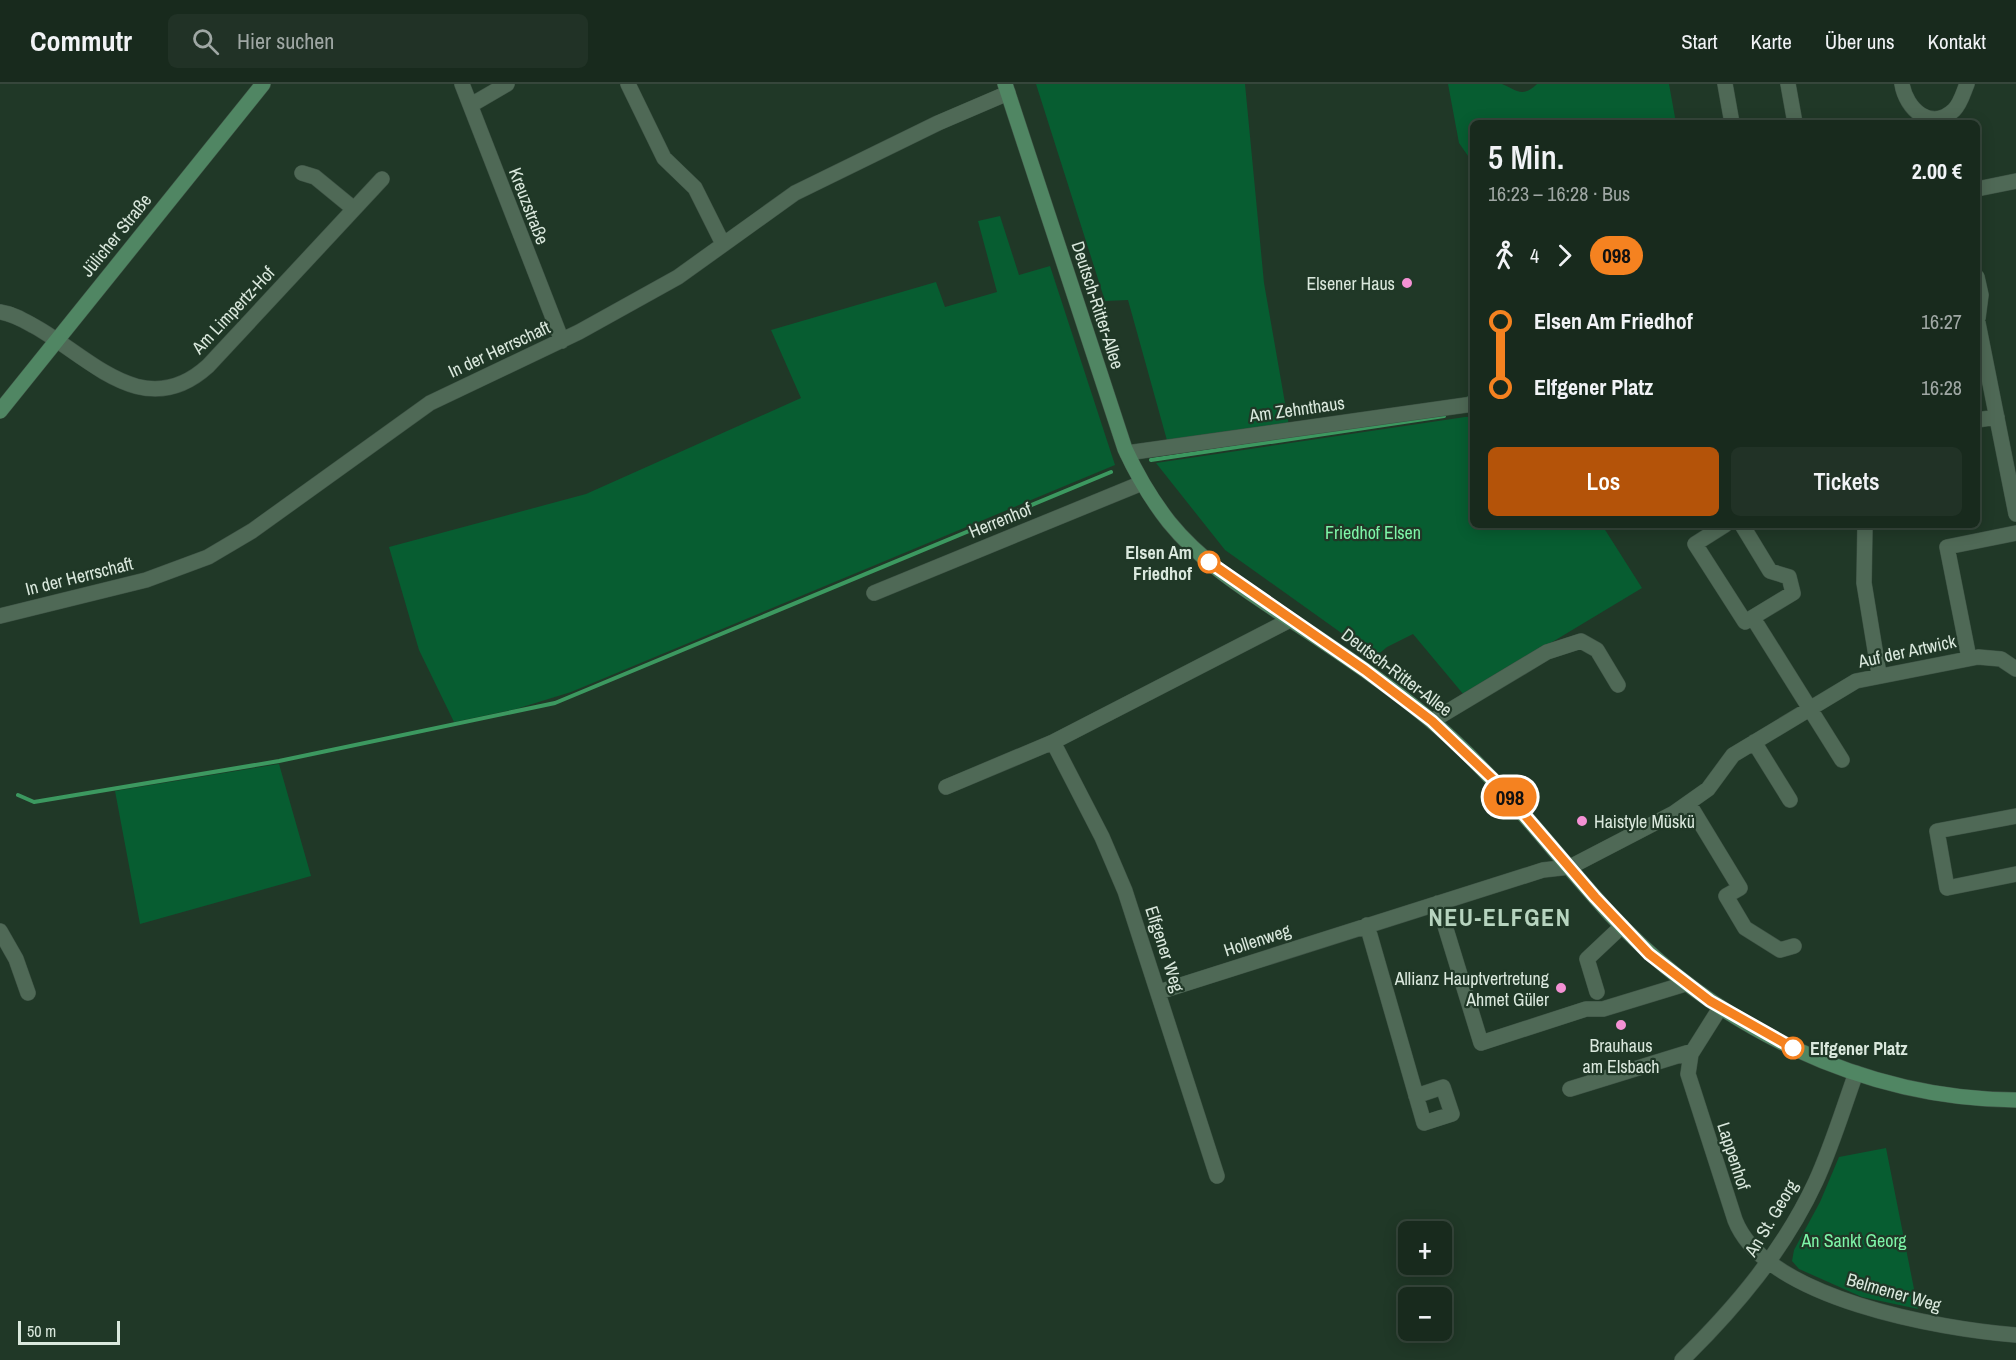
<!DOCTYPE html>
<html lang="de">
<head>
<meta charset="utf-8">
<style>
  body { margin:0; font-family:"Archivo Narrow",sans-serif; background:#213226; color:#f1f3f6; height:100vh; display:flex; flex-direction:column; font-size:22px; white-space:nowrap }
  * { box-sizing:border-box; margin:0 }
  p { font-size:20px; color:#9fa7a4 }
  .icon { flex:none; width:33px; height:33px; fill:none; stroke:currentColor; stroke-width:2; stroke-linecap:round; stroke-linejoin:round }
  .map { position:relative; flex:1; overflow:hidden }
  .drawer { position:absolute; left:1470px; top:36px; width:510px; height:408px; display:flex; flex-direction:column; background:#182a1d; border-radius:9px; box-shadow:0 3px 15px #0003,0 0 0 2px #36463b }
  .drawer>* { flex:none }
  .badge { padding:0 12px; border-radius:20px; font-size:21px; line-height:39px }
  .fabs { position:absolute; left:1398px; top:1137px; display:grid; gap:12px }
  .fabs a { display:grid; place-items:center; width:54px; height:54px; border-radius:9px; background:#182a1d; box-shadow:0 3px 15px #0003,0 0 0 2px #36463b; font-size:30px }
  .scale { position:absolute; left:18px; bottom:15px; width:102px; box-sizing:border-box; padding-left:6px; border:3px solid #dae8dd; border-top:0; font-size:16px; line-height:21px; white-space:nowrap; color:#dae8dd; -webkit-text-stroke:4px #203827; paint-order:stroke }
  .map>.badge { position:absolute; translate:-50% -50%; box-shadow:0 0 0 3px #fff }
  .legs { display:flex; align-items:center; gap:9px; height:66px; padding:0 18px; font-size:20px }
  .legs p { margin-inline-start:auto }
  .summary { display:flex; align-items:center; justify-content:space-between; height:102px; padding:0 18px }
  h1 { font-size:33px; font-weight:600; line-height:45px }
  .primary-button { display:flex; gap:12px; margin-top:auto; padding:12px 18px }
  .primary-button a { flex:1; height:69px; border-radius:9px; background:#b45309; color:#fff; font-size:24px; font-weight:600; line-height:69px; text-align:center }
  .primary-button a+a { background:#213226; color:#f1f3f6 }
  ul { padding:0 18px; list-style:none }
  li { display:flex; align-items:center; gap:21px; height:66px; font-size:22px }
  li i { display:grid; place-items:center; width:9px; height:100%; margin:0 8px; background:currentColor }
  li i::after { content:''; width:15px; height:15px; margin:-8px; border:4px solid; border-radius:50%; background:#182a1d }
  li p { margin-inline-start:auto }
  li:first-child i { background:linear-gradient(#0000 50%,currentColor 0) }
  li:last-child i { background:linear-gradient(currentColor 50%,#0000 0) }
  header { display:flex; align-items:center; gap:36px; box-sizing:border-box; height:84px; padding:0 30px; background:#182a1d; border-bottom:2px solid #36463b }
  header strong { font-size:28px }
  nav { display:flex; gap:33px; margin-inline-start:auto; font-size:21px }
  .search { width:420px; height:54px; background:#213226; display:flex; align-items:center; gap:15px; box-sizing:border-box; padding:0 21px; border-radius:9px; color:#9fa7a4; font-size:22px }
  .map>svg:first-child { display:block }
  .green { fill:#075d31 }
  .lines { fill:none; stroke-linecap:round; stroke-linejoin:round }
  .stream { stroke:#3c9960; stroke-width:4 }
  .street-casing { stroke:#3e5345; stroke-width:16 }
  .secondary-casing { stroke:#3e5345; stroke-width:16 }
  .street { stroke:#4f6956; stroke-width:15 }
  .secondary { stroke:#508663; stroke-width:15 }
  .line-1-casing { stroke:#fff; stroke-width:14 }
  .line-1 { stroke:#f58220; stroke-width:9 }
  .poi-dot { fill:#f491d4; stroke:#203827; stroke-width:2 }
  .stop-1-dot { fill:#fff; stroke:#f58220; stroke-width:3 }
  .labels { text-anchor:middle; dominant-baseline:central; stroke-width:4.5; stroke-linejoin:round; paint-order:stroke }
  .street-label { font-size:18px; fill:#dae8dd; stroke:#203827 }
  .poi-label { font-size:18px; fill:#dae8dd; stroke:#203827; text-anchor:end }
  .park-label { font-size:18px; fill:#7ef6a8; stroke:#203827 }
  .stop-label { font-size:18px; font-weight:bold; fill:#dae8dd; stroke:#203827; text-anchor:end }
  .district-label { font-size:24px; font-weight:bold; letter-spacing:1.5px; fill:#b7d4bf; stroke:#203827 }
</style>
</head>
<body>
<header>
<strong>Commutr</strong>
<div class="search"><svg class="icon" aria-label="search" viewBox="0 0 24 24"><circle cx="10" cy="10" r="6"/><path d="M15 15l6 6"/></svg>Hier suchen</div>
<nav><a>Start</a><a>Karte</a><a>Über uns</a><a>Kontakt</a></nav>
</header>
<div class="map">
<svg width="2016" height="1276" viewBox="0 0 2016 1276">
  <rect width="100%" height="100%" fill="#203827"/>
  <!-- green -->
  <path class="green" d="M1036,0h209l19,199 25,143 -121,18 -40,-144 -23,1z
    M1448,0c12,0 44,0 54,0 13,5 20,15 35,0h132l7,39h-203v40l-14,-20z
    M1000,132l19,59 31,-9 65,199 -544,227 -55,17 -62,13 -35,-72 -30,-103 197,-53 215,-96 -30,-68 165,-48 9,25 52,-15 -19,-71z
    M1465,333h8v108h129l40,63 -178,107 -51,-61 -26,13 -12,10 -150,-107 -69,-87z
    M279,680l32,112 -171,48 -25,-133z
    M1886,1064l32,161 -56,-12 -63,-28 -7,-8 2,-11 26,-48 19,-45z"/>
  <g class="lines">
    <!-- stream -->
    <path class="stream" d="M1468,316l5,-9
      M1151,376l293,-44
      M18,711l16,7 245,-41 276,-58 556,-231"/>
    <!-- street casing -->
    <g class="street-casing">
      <path id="street" d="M462,0l100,257
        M628,0l36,74 31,30 28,56
        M1725,0l7,39
        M1788,0l7,39
        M1902,0c4,25 29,48 52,26 7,-7 9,-17 13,-26
        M471,21l36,-21
        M302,89l13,4 39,32
        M1977,105l39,-8
        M1977,193l4,18 -3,23
        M0,228c13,2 23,8 34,14 56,31 110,98 174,40l174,-187
        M1977,234l39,196
        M1977,336l20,-3
        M1127,369l346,-49
        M1725,441l-30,19 50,78 48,-29 -4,-16 -19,-6 -28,-46
        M1865,441l-1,58 15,91
        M874,509l268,-110
        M0,532l146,-36 62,-23 44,-26 178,-128 149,-71 99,-55 117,-84 143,-70 70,-30
        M1753,534l89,142
        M1969,574l-22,-111 69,-14
        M1432,637l115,-69 34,-11 16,9 21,35
        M1053,658l49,95 23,54 92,285
        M1754,658l36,58
        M946,703l107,-45 237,-122
        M1689,720l51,84 -14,8 19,32 35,22 14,-4
        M2016,732l-79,15 10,57 69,-14
        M1438,819l43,140 105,-34h17l82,-25
        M1367,841l57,198 28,-9 -9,-27 -27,9
        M0,847l16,28 12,34
        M1159,908l384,-122 27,-3 104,-54 34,-24 25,-34 123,-74 122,-24 23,2 15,10
        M1597,908l-10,-33 35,-33
        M1720,924l-29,46 -3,20 47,146c31,79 205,109 281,115
        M1570,1005l123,-38
        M1682,1276c54,-53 102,-110 134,-179 16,-35 27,-72 40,-108"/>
    </g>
    <!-- secondary casing -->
    <g class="secondary-casing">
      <path id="secondary" d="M1005,0l120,365c12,26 26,50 44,73 34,42 80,70 125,100 45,30 92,61 134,96 70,58 122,131 183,197 104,111 251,184 405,185
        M0,327l263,-327"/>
    </g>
    <!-- street -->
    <use href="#street" class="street"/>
    <!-- secondary -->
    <use href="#secondary" class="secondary"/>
  </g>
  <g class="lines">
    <!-- line-1 casing -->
    <g class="line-1-casing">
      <path id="line-1" d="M1209,478l156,108 67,51 66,63 97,113 54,57 61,47 83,47"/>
    </g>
    <!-- line-1 -->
    <use href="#line-1" class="line-1"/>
  </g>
  <!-- markers -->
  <g class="poi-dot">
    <circle cx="1407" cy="199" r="6"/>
    <circle cx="1582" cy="737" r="6"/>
    <circle cx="1561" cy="904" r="6"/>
    <circle cx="1621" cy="941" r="6"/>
  </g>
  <g class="stop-1-dot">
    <circle cx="1209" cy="478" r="10"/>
    <circle cx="1793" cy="964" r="10"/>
  </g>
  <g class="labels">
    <!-- street labels -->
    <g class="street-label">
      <text transform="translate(529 122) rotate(69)">Kreuzstraße</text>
      <text transform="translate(116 151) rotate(-51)">Jülicher Straße</text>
      <text transform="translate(1098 221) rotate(72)">Deutsch-Ritter-Allee</text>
      <text transform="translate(233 226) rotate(-47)">Am Limpertz-Hof</text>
      <text transform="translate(499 265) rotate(-25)">In der Herrschaft</text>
      <text transform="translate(1297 325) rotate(-8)">Am Zehnthaus</text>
      <text transform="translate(1000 436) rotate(-22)">Herrenhof</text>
      <text transform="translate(79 492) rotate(-14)">In der Herrschaft</text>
      <text transform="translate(1907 567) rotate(-12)">Auf der Artwick</text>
      <text transform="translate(1397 588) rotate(37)">Deutsch-Ritter-Allee</text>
      <text transform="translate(1257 856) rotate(-18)">Hollenweg</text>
      <text transform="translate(1165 865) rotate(72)">Elfgener Weg</text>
      <text transform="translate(1734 1072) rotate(72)">Lappenhof</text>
      <text transform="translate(1771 1134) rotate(-59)">An St. Georg</text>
      <text transform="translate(1894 1208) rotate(16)">Belmener Weg</text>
    </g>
    <!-- poi labels -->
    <g class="poi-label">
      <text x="1395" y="199">Elsener Haus</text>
      <text x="1594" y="737" text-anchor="start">Haistyle Müskü</text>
      <text x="1549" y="894">Allianz Hauptvertretung<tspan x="1549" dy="21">Ahmet Güler</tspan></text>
      <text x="1621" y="961" text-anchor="middle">Brauhaus<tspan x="1621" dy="21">am Elsbach</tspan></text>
    </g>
    <!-- park labels -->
    <g class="park-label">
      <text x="1373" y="448">Friedhof Elsen</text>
      <text x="1854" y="1156">An Sankt Georg</text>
    </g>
    <!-- stop labels -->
    <g class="stop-label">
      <text x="1192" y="468">Elsen Am<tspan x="1192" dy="21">Friedhof</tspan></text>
      <text x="1810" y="964" text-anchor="start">Elfgener Platz</text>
    </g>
    <!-- district labels -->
    <g class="district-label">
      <text x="1500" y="833">NEU-ELFGEN</text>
    </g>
  </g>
</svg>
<div class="fabs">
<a>+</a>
<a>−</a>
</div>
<div class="scale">50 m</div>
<b class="badge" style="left:1510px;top:713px;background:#f58220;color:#111">098</b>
<section class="drawer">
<div class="summary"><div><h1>5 Min.</h1><p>16:23 – 16:28 · Bus</p></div><b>2.00 €</b></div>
<div class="legs"><svg class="icon" aria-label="walk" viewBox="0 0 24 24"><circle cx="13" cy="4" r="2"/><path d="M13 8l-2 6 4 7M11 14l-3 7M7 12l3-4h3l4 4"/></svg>4<svg class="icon" aria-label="forward" viewBox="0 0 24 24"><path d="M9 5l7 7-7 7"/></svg><b class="badge" style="background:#f58220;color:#111">098</b></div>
<ul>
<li><i style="color:#f58220"></i><b>Elsen Am Friedhof</b><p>16:27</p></li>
<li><i style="color:#f58220"></i><b>Elfgener Platz</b><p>16:28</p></li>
</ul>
<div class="primary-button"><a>Los</a><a>Tickets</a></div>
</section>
</div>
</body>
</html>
